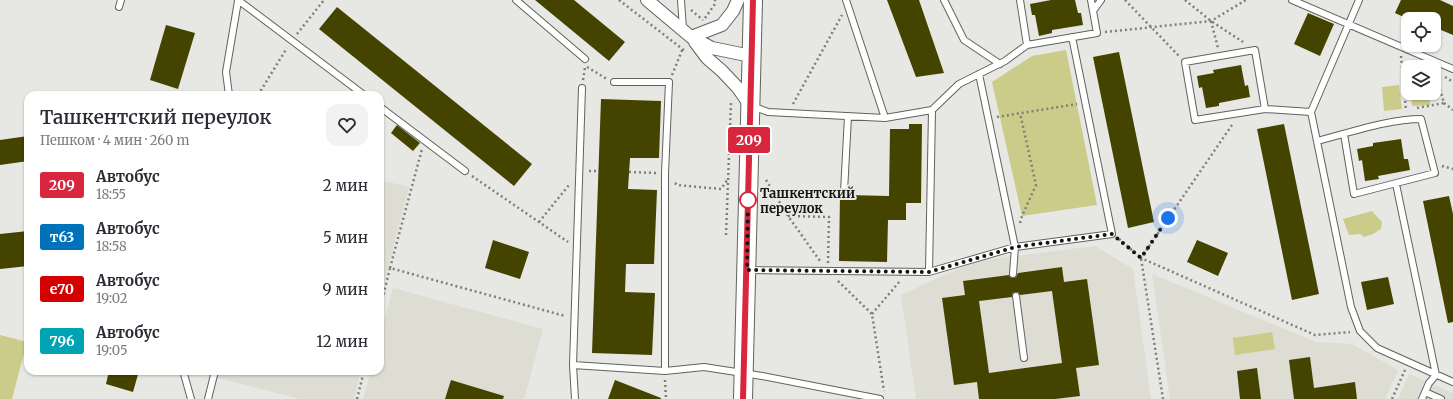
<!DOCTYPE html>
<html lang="ru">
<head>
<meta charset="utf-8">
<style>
  body { margin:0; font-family:Merriweather,serif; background:#f2f2f3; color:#2b2b33; height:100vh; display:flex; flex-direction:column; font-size:15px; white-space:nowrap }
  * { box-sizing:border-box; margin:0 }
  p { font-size:13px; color:#7c7c81 }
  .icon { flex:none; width:22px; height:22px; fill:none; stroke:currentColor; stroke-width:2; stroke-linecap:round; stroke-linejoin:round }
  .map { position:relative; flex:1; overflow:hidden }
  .panel { position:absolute; left:24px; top:91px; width:360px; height:284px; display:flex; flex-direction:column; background:#fff; border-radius:12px; box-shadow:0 1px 3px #0004 }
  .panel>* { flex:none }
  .badge { padding:0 8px; border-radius:3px; font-size:14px; line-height:26px }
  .buttons { position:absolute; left:1401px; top:12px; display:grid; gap:8px }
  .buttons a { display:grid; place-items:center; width:40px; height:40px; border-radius:8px; background:#fff; box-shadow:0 1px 3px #0004; font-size:20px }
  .you { position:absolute; width:20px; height:20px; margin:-10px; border:3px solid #fff; border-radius:50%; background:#1a73e8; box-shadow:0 0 0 6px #1a73e833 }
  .map>.badge { position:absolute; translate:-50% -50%; box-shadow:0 0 0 2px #fff }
  .round { display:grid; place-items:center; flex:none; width:42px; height:42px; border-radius:12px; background:#f2f2f3 }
  .overview { display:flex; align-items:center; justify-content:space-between; height:68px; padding:0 16px }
  h1 { font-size:19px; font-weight:600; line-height:30px }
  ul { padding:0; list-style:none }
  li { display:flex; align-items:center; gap:12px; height:52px; padding:0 16px }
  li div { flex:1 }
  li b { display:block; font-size:15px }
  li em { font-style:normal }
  li .badge { min-width:44px; font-weight:700; text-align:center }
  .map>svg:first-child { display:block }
  .built { fill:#ddddd3 }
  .green { fill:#cbcb8a }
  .building { fill:#444300; fill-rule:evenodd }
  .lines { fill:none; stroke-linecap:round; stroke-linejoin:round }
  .service-casing { stroke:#61625f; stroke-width:8 }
  .minor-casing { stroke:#61625f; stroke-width:14 }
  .secondary-casing { stroke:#61625f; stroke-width:20 }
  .path { stroke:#7e7e7c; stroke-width:2.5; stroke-dasharray:2 3; stroke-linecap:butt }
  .service { stroke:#fff; stroke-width:6 }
  .minor { stroke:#fff; stroke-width:12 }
  .secondary { stroke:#fff; stroke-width:18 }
  .line-casing { stroke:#fff; stroke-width:9 }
  .line { stroke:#d7263d; stroke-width:6 }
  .walk { stroke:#141413; stroke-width:4; stroke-dasharray:0 7.2 }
  .stop-dot { fill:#fff; stroke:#d7263d; stroke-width:2 }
  .labels { text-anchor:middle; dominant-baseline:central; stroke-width:4; stroke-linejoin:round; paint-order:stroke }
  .stop-label { font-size:13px; font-weight:bold; fill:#141413; stroke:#e7e7e4; text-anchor:start }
</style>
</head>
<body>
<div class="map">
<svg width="1453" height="399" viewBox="0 0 1453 399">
  <rect width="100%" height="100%" fill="#e7e7e4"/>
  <!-- built -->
  <path class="built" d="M380,180l29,7 -29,112z
    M1095,246l38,23 18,130h-235l-15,-104 74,-34z
    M1152,274l164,68 36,2 46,26 -13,29h-215z
    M393,288l150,41 -19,70h-161l8,-28h9v-35z
    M199,371h162l-7,28h-53l-103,-26z
    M1409,374l44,19v6h-55z"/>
  <!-- green -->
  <path class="green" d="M1066,50l31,155 -75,11 -30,-134 40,-26z
    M1399,85l3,24 -18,2 -2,-24z
    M1411,93h18l1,12 -18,1z
    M1372,211l10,11 -1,7 -8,5 -9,3 -4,-3 -11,1 -6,-16z
    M1272,332l3,17 -40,6 -2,-17z
    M0,335l27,7 -15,57h-12z"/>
  <!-- building -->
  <path class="building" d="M535,0h39l51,42 -16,19z
    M887,0h32l25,73 -28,4z
    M1051,0h24l3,13h3l2,12 -31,5v3l-13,3 -4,-21h-3l-2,-11z
    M1401,0h39l13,6v29l-19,-8v-8h-26l-13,-6z
    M337,7l195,157 -18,22 -195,-157z
    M1308,13l26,11 -14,32 -26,-12z
    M166,25l29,8 -17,56 -28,-9z
    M1119,52l35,170 -26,6 -35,-171z
    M1241,65l4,21 3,-1 2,12 -31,6v3l-13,2 -4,-21 -3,1 -2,-12 17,-3 -1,-3z
    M601,99l60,2 -2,57h-29l-2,31 29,1 -3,74h-28l-1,28 30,1 -3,62 -60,-2z
    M909,124h13l-1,79h-15v17h-18l-1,42 -48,-1 1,-66 4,1 3,-1 42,1 1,-67h19z
    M1284,124l35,170 -27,6 -35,-171z
    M397,125l23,18 -7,8 -22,-18z
    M28,136v25l-28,4v-25z
    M1401,139l3,20h4l2,11 -32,6 1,3 -14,2 -3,-21 -3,1 -2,-12 16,-3v-3z
    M1449,196l4,18v108l-5,1 -25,-122z
    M28,231v35l-28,3v-35z
    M493,240l36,12 -9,27 -35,-11z
    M1197,240l31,13 -10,23 -31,-14z
    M1062,267l2,15 23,-3 12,86 -23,3 4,28 -25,3h-76l-2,-17 -23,3 -12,-87 23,-3 -2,-14 46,-6 1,2 3,1 3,-1 2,-4zM1052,291l10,72 -73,10 -10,-72 33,-4v-3l3,-2h3l2,3z
    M1388,277l6,27 -27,6 -6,-28z
    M1310,357l4,31 41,-6 2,17h-63l-5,-39z
    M1257,368l4,31h-21l-3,-28z
    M109,371h30l-6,21 -27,-8z
    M451,380l53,16 -1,3h-58z
    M615,380l46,18v1h-53z"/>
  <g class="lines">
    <!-- service casing -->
    <g class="service-casing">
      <path id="service" d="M238,0l126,95
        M516,0l69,59
        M681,0l2,29
        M846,0l39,118
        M944,0l20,40 36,24
        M1020,0l7,45 70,-12 -6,-33
        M1292,0l161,69
        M1359,0l-48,112 40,195 9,24 17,17 76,34
        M119,7l2,-7
        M1093,11l8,-11
        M979,74l36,173 -2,27
        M614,82h55l-4,91v198
        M229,95l-3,-23 12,-71
        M752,106l16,6 117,6 47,-8 27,-26 46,-23 22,-16
        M380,107l85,64
        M1265,109l-10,-59 -70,12 10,58 70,-11 46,3
        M932,110l-3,162 86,-25 97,-13 -40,-197
        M1317,141c32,-8 72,-22 104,-22l14,54 -81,21 -10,-60
        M1396,184l40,191 -7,8 -7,16
        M844,192l4,-76
        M749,270l180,2
        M1016,296l8,62
        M573,365l92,6 39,-4 58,9 118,23
        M184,374l7,25
        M1425,392l16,7
        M208,399l7,-28
        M575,399l-2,-34 9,-277"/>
    </g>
    <!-- minor casing -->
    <g class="minor-casing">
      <path id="minor" d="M647,0l44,37 21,11 39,8
        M691,37l31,-12 11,-14 5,-11
        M695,42l12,16 15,13 16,17 12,17"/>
    </g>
    <!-- secondary casing -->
    <g class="secondary-casing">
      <path id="secondary" d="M743,399l10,-399"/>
    </g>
    <!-- path -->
    <path class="path" d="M619,0l66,51
      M1125,0l54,56
      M1185,0l26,21 32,21
      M691,10l12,10
      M705,18l10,-14v-4
      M1211,21l7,27
      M1105,32l106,-11 35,-21
      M297,34l27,-34
      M1401,56l5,55
      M587,67l20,12
      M672,75l11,-27
      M1445,77l8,5
      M583,80l2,-13
      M258,95l29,-47
      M1444,103l9,7
      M793,104l49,-89
      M1417,108l27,-5 -9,-31
      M997,117l80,-13
      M1232,125l-91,133 174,77 35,-3
      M1442,166l11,3
      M589,171h9
      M629,172l27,1
      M472,176l96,66
      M766,180l22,36 32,45
      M675,183l2,2 44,4 7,-10
      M788,216l41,1 -1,46
      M539,222l30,-37
      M1020,223l2,-7 14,-31 -16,-72
      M726,235l5,-133
      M1119,239l22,19 22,141
      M390,268l32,-119
      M838,281l34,33 12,77
      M380,309l10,-41 175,48
      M872,314l28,-33
      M665,380l1,19
      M357,399l7,-28
      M1392,399l13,-29"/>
    <!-- service -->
    <use href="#service" class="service"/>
    <!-- minor -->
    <use href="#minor" class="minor"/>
    <!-- secondary -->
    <use href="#secondary" class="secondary"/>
  </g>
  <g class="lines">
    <!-- line casing -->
    <g class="line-casing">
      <path id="line" d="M743,399l10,-399"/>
    </g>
    <!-- line -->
    <use href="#line" class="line"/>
    <!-- walk -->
    <path class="walk" d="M748,200l-1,70 182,2 86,-25 97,-13 29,24 27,-40"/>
  </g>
  <!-- markers -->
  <circle class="stop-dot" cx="748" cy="200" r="8"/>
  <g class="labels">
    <!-- stop labels -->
    <g class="stop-label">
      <text x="760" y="193">Ташкентский<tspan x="760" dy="15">переулок</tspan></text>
    </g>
  </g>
</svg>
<div class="buttons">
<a><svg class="icon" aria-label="locate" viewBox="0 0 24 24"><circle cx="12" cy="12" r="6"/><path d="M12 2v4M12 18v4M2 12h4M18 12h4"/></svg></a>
<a><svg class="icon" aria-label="layers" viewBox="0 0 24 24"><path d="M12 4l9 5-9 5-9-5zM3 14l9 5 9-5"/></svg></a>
</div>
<div class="you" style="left:1168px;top:218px"></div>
<b class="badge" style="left:749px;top:140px;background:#d7263d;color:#fff">209</b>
<section class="panel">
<div class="overview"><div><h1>Ташкентский переулок</h1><p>Пешком · 4 мин · 260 m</p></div><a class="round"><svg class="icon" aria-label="heart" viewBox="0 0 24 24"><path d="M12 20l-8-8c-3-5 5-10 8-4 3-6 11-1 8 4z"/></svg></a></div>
<ul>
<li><span class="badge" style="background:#d7263d;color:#fff">209</span><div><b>Автобус</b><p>18:55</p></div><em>2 мин</em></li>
<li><span class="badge" style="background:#0072bc;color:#fff">т63</span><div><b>Автобус</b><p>18:58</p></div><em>5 мин</em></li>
<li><span class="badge" style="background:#d50100;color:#fff">е70</span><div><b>Автобус</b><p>19:02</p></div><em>9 мин</em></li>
<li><span class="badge" style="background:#00a3b4;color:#fff">796</span><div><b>Автобус</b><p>19:05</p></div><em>12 мин</em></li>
</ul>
</section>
</div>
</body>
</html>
